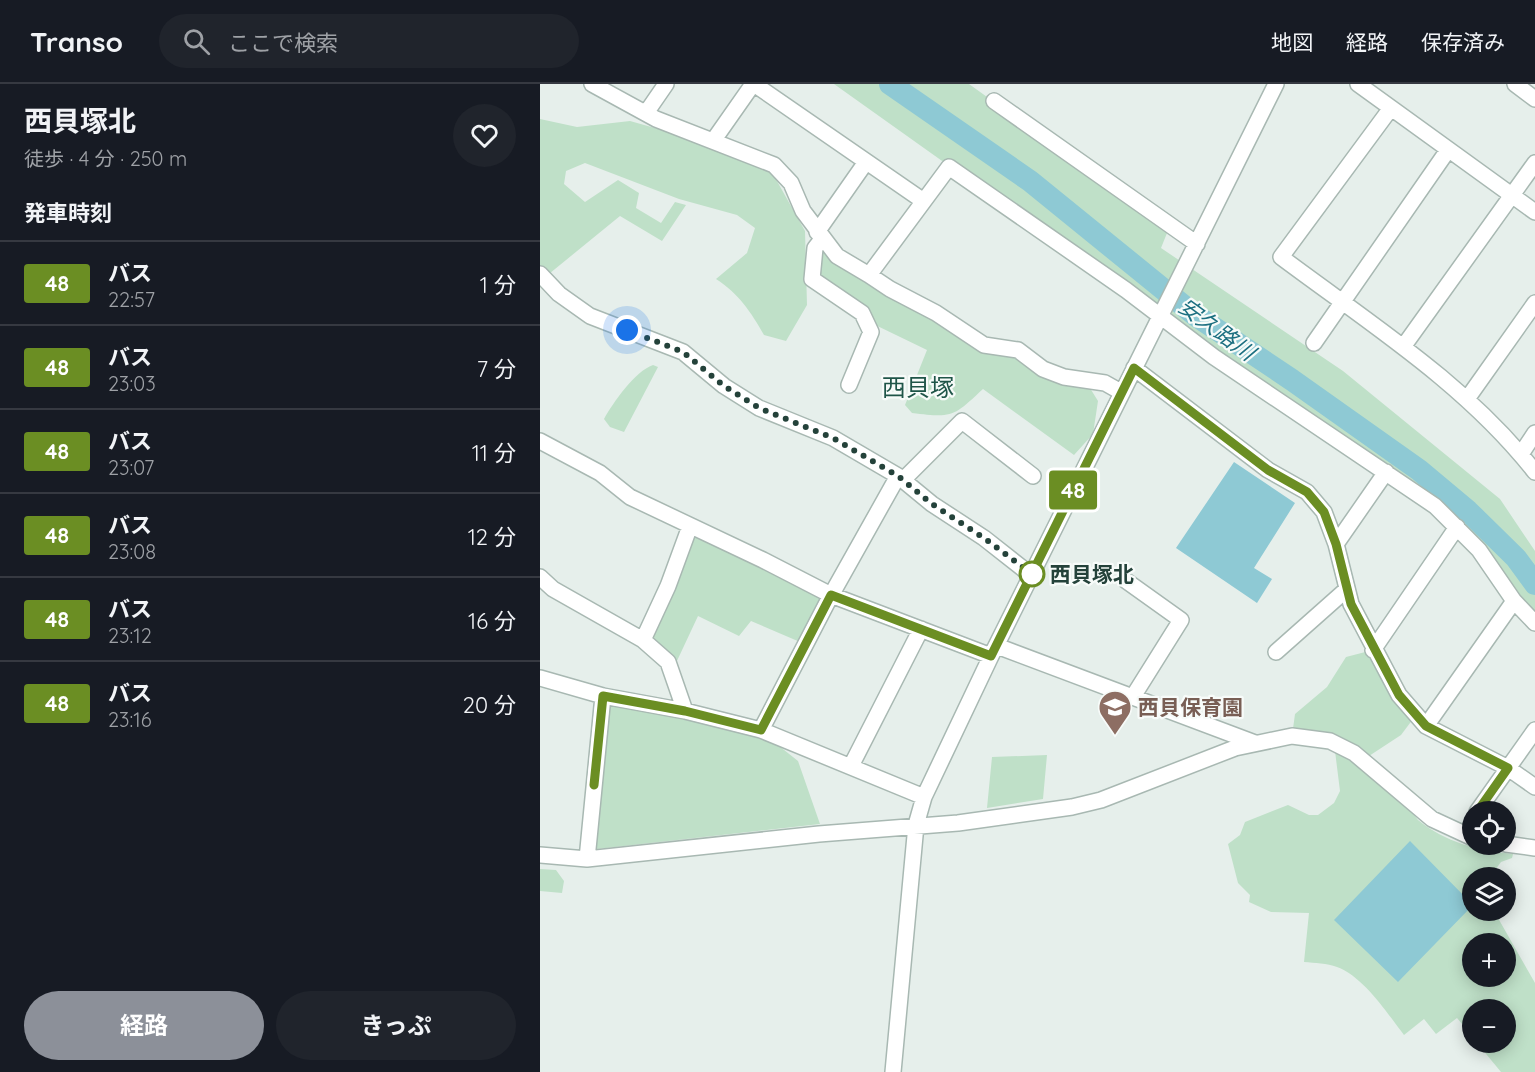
<!DOCTYPE html>
<html lang="ja">
<head>
<meta charset="utf-8">
<style>
  body { margin:0; font-family:Quicksand,"Noto Sans JP",sans-serif; background:#20242c; color:#f1f3f6; height:100vh; display:flex; flex-direction:column; font-size:22px; white-space:nowrap }
  * { box-sizing:border-box; margin:0 }
  p { font-size:20px; color:#9ea1a6 }
  .icon { flex:none; width:33px; height:33px; fill:none; stroke:currentColor; stroke-width:2; stroke-linecap:round; stroke-linejoin:round }
  .map { position:relative; flex:1; overflow:hidden }
  .drawer { display:flex; flex-direction:column; background:#171b24; width:540px }
  .drawer>* { flex:none }
  .badge { padding:0 12px; border-radius:4px; font-size:21px; line-height:39px }
  .buttons { position:absolute; left:922px; top:717px; display:grid; gap:12px }
  .buttons a { display:grid; place-items:center; width:54px; height:54px; border-radius:50%; background:#171b24; box-shadow:0 3px 15px #0003; font-size:30px }
  .you { position:absolute; width:30px; height:30px; margin:-15px; border:4px solid #fff; border-radius:50%; background:#1a73e8; box-shadow:0 0 0 9px #1a73e833 }
  .map>.badge { position:absolute; translate:-50% -50%; box-shadow:0 0 0 3px #fff }
  h2 { padding:0 24px; font-size:22px; line-height:54px }
  .round { display:grid; place-items:center; flex:none; width:63px; height:63px; border-radius:32px; background:#20242c }
  .summary { display:flex; align-items:center; justify-content:space-between; height:102px; padding:0 24px }
  h1 { font-size:28px; font-weight:700; line-height:45px }
  .primary-button { display:flex; gap:12px; margin-top:auto; padding:12px 24px }
  .primary-button a { flex:1; height:69px; border-radius:36px; background:#8c9099; color:#fff; font-size:24px; font-weight:700; line-height:69px; text-align:center }
  .primary-button a+a { background:#20242c; color:#f1f3f6 }
  ul { padding:0; list-style:none }
  li { display:flex; align-items:center; gap:18px; height:84px; padding:0 24px; border-top:2px solid #363941 }
  li div { flex:1 }
  li b { display:block; font-size:22px }
  li em { font-style:normal }
  li .badge { min-width:66px; font-weight:700; text-align:center }
  header { display:flex; align-items:center; gap:36px; box-sizing:border-box; height:84px; padding:0 30px; background:#171b24; border-bottom:2px solid #363941 }
  header strong { font-size:28px }
  nav { display:flex; gap:33px; margin-inline-start:auto; font-size:21px }
  .search { width:420px; height:54px; background:#20242c; display:flex; align-items:center; gap:15px; box-sizing:border-box; padding:0 21px; border-radius:33px; color:#9ea1a6; font-size:22px }
  main { display:flex; flex:1; min-height:0 }
  .map>svg:first-child { display:block }
  .green { fill:#bfe0c8; fill-rule:evenodd }
  .water { fill:#8ec9d4 }
  .lines { fill:none; stroke-linecap:round; stroke-linejoin:round }
  .river { stroke:#8ec9d4; stroke-width:22 }
  .minor-casing { stroke:#a8b8b2; stroke-width:18 }
  .minor { stroke:#fff; stroke-width:15 }
  .line-casing { stroke:#fff; stroke-width:14 }
  .line { stroke:#6b8e23; stroke-width:9 }
  .walk { stroke:#24423a; stroke-width:6; stroke-dasharray:0 10.8 }
  .stop-dot { fill:#fff; stroke:#6b8e23; stroke-width:3 }
  .labels { text-anchor:middle; dominant-baseline:central; stroke-width:4.5; stroke-linejoin:round; paint-order:stroke }
  .stop-label { font-size:21px; font-weight:bold; fill:#24423a; stroke:#f7fbf9; text-anchor:start }
  .education-label { font-size:21px; font-weight:bold; fill:#785e54; stroke:#f7fbf9; text-anchor:start }
  .water-label { font-size:22px; font-style:italic; fill:#1c6f80; stroke:#f7fbf9 }
  .quarter-label { font-size:24px; fill:#1f5548; stroke:#f7fbf9 }
</style>
</head>
<body>
<header>
<strong>Transo</strong>
<div class="search"><svg class="icon" aria-label="search" viewBox="0 0 24 24"><circle cx="10" cy="10" r="6"/><path d="M15 15l6 6"/></svg>ここで検索</div>
<nav><a>地図</a><a>経路</a><a>保存済み</a></nav>
</header>
<main>
<section class="drawer">
<div class="summary"><div><h1>西貝塚北</h1><p>徒歩 · 4 分 · 250 m</p></div><a class="round"><svg class="icon" aria-label="heart" viewBox="0 0 24 24"><path d="M12 20l-8-8c-3-5 5-10 8-4 3-6 11-1 8 4z"/></svg></a></div>
<h2>発車時刻</h2>
<ul>
<li><span class="badge" style="background:#6b8e23;color:#fff">48</span><div><b>バス</b><p>22:57</p></div><em>1 分</em></li>
<li><span class="badge" style="background:#6b8e23;color:#fff">48</span><div><b>バス</b><p>23:03</p></div><em>7 分</em></li>
<li><span class="badge" style="background:#6b8e23;color:#fff">48</span><div><b>バス</b><p>23:07</p></div><em>11 分</em></li>
<li><span class="badge" style="background:#6b8e23;color:#fff">48</span><div><b>バス</b><p>23:08</p></div><em>12 分</em></li>
<li><span class="badge" style="background:#6b8e23;color:#fff">48</span><div><b>バス</b><p>23:12</p></div><em>16 分</em></li>
<li><span class="badge" style="background:#6b8e23;color:#fff">48</span><div><b>バス</b><p>23:16</p></div><em>20 分</em></li>
</ul>
<div class="primary-button"><a>経路</a><a>きっぷ</a></div>
</section>
<div class="map">
<svg width="995" height="988" viewBox="0 0 995 988">
  <rect width="100%" height="100%" fill="#e6efeb"/>
  <!-- green -->
  <path class="green" d="M294,0h135l200,144 -8,20 182,123 157,128 35,52v72l-70,-90z
    M0,35l37,8 53,-6 110,31 33,22 32,57 2,74 -21,36 -22,-6c-13,-23 -25,-41 -48,-56l31,-26 8,-25 -18,-13 -58,-16 -94,-36 -19,8 -2,13 21,18 33,-22 21,13 -3,15 25,15 14,-21 11,3 -24,36 -42,-25 -76,62 -4,-4z
    M282,155l162,106 101,35 13,21 -5,33 -19,21 -91,-66c-30,28 -30,29 -71,24l-7,-8 22,-55 -62,-30 -52,-49z
    M113,281l5,2 -34,65 -14,-5 -6,-8c9,-16 31,-48 49,-54z
    M154,445l135,70 -29,43 -49,-21 -12,15 -41,-20 -22,47 -30,-29z
    M833,566l43,65 -15,20 -32,21 49,64c27,22 61,31 95,34l-1,4 -11,4 -11,15 -17,1v32l21,1 41,72v89h-34l-24,-29 29,-1v-32h-33v27l-16,-19 -21,16 -12,-15 -20,16c-17,-22 -40,-58 -67,-68 -10,-4 -22,-4 -33,-5l5,-49 -38,-1 -22,-10 1,-7 -12,-12 -10,-39 12,-9 5,-13 43,-17 21,10h9l16,-12 6,-12 -6,-48 -42,-7 3,-22 32,-27 19,-30zM933,860h33v32h-33z
    M62,616l167,38 29,23 22,63 -232,26z
    M507,671l-4,44 -56,9 5,-51z
    M0,785l16,1 8,11 -2,12 -22,-2z"/>
  <!-- water -->
  <path class="water" d="M694,378l61,41 -41,65 18,11 -15,24 -81,-55z
    M870,757l63,64 -75,77 -64,-62z"/>
  <g class="lines">
    <!-- river -->
    <path class="river" d="M350,0l140,97 165,134 97,65 127,90 49,41 48,47 19,26"/>
    <!-- minor casing -->
    <g class="minor-casing">
      <path id="minor" d="M52,0l64,35 118,46 17,18 12,28 34,45 32,19 80,-108 177,123 88,67 221,149 44,44 35,51 21,22
        M214,0l168,116
        M818,0l177,128
        M975,0l20,15
        M454,17l203,143
        M851,24l-110,149c88,66 185,127 254,215
        M106,29l20,-29
        M173,57l40,-57
        M277,148l49,-70
        M282,155l-7,9 -3,31 50,34 9,19 -22,53
        M0,190l19,20 31,22 93,36 41,34 35,22 74,30 65,38 34,28 52,34 47,37
        M329,191l21,14 46,24 48,32 34,5 25,19 21,8 41,6 16,9
        M774,259l134,-193
        M863,263l132,-184
        M594,284l134,102 39,22 17,20 12,32 15,60 48,91 27,31 82,42 27,19
        M927,315l68,-96
        M0,357l60,32 30,24 133,63 68,35 160,61
        M981,370l14,-21
        M363,396l59,-59 71,55
        M796,460l50,-72
        M0,493l13,12 90,51 25,22 17,49
        M585,496l56,40 -47,75
        M103,556l25,-54 22,-60
        M457,562l258,97
        M833,566l84,-123
        M736,568l71,-63
        M0,594l63,18 82,15 76,19 163,67
        M886,642l88,-125
        M221,646l68,-131 69,-123
        M311,682l70,-137
        M937,728l58,-82
        M966,760l29,4
        M0,771l47,4 232,-25 139,-11 114,-16 29,-7 134,-52 57,-12 38,5 24,12 78,66 41,19
        M47,775l16,-163
        M353,988l23,-247 8,-28 67,-141 285,-572"/>
    </g>
    <!-- minor -->
    <use href="#minor" class="minor"/>
  </g>
  <g class="lines">
    <!-- line casing -->
    <g class="line-casing">
      <path id="line" d="M54,701l9,-89 82,15 76,19 70,-135 160,61 143,-288 134,102 39,22 17,20 12,32 15,60 48,91 27,31 82,42 -31,44"/>
    </g>
    <!-- line -->
    <use href="#line" class="line"/>
    <!-- walk -->
    <path class="walk" d="M87,246l56,22 41,34 35,22 74,30 65,38 34,28 52,34 48,36"/>
  </g>
  <!-- icons -->
  <defs>
    <g id="school-pin" transform="scale(1.725)"><path d="M0 17L-7.5 6A9.5 9.5 0 1 1 7.5 6Z" fill="#8d6e63" stroke="#f7fbf9"/><path d="M0-5L7-2L0 1L-7-2ZM-4 1L0 2.5L4 1V4Q0 6-4 4Z" fill="#fff"/></g>
  </defs>
  <g fill-rule="evenodd">
    <use href="#school-pin" x="575" y="623"/>
  </g>
  <!-- markers -->
  <circle class="stop-dot" cx="492" cy="490" r="12"/>
  <g class="labels">
    <!-- stop labels -->
    <g class="stop-label">
      <text x="510" y="490">西貝塚北</text>
    </g>
    <!-- education labels -->
    <g class="education-label">
      <text x="598" y="623">西貝保育園</text>
    </g>
    <!-- water labels -->
    <g class="water-label">
      <text transform="translate(677 245) rotate(36)">安久路川</text>
    </g>
    <!-- quarter labels -->
    <g class="quarter-label">
      <text x="378" y="303">西貝塚</text>
    </g>
  </g>
</svg>
<div class="buttons">
<a><svg class="icon" aria-label="locate" viewBox="0 0 24 24"><circle cx="12" cy="12" r="6"/><path d="M12 2v4M12 18v4M2 12h4M18 12h4"/></svg></a>
<a><svg class="icon" aria-label="layers" viewBox="0 0 24 24"><path d="M12 4l9 5-9 5-9-5zM3 14l9 5 9-5"/></svg></a>
<a>+</a>
<a>−</a>
</div>
<div class="you" style="left:87px;top:246px"></div>
<b class="badge" style="left:533px;top:406px;background:#6b8e23;color:#fff">48</b>
</div>
</main>
</body>
</html>
